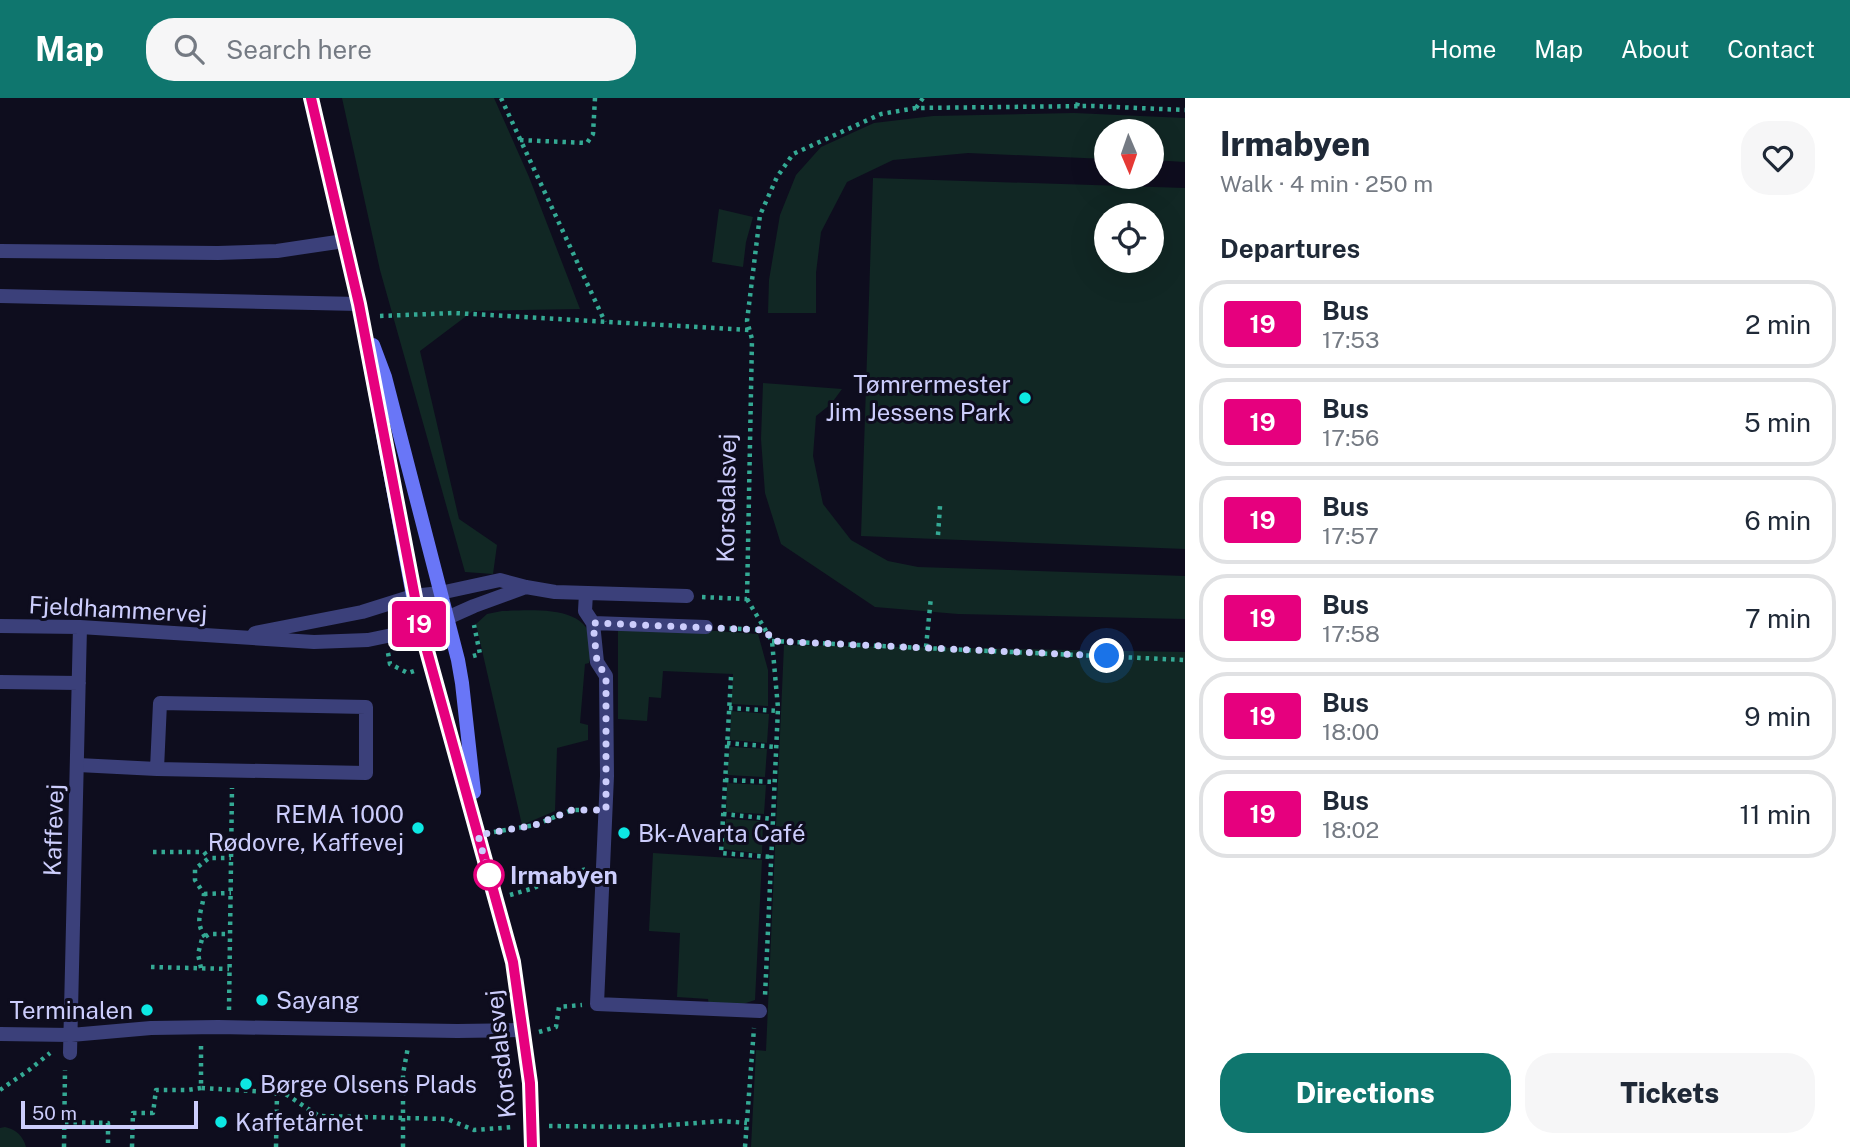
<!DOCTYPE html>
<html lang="en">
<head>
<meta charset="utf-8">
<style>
  body { margin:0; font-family:"Public Sans",sans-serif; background:#f6f6f7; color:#1f2937; height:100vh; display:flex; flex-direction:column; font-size:26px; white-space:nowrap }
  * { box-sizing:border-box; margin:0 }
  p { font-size:23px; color:#747a83 }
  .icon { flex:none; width:38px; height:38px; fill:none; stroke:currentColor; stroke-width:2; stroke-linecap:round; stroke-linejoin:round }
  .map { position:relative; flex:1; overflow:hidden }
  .panel { display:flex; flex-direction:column; background:#fff; width:665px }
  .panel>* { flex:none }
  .badge { padding:0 14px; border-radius:5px; font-size:24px; line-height:46px }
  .needle { width:46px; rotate:178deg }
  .controls { position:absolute; left:1094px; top:21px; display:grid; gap:14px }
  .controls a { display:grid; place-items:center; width:70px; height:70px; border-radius:50%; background:#fff; box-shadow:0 7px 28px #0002; font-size:35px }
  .scale { position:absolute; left:21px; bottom:18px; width:177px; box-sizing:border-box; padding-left:7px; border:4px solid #cccdfc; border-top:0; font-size:19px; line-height:24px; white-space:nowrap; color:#cccdfc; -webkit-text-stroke:5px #0e0d1e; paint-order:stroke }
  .you { position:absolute; width:35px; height:35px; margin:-18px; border:5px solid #fff; border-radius:50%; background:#1a73e8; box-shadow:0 0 0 10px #1a73e833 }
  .map>.badge { position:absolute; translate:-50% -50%; box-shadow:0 0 0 4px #fff }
  h2 { padding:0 35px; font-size:26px; line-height:63px }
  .round { display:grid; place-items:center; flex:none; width:74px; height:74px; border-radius:28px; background:#f6f6f7 }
  .overview { display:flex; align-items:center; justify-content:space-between; height:119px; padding:0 35px }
  h1 { font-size:33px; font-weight:800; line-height:52px }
  .action { display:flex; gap:14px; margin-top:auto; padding:14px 35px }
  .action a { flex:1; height:80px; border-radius:28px; background:#0f766e; color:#fff; font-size:28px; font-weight:800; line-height:80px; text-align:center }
  .action a+a { background:#f6f6f7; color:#1f2937 }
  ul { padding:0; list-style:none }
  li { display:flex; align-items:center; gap:21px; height:88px; margin:0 14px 10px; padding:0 21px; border:4px solid #e0e1e3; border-radius:28px }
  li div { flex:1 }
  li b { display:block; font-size:26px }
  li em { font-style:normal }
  li .badge { min-width:77px; font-weight:700; text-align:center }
  header { display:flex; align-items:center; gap:42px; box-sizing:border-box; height:98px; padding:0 35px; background:#0f766e; color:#fff }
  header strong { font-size:33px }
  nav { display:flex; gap:38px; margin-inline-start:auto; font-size:24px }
  .search { width:490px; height:63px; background:#f6f6f7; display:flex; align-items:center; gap:18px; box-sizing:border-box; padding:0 24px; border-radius:28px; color:#747a83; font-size:26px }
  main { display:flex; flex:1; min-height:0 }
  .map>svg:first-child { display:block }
  .green { fill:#112724; fill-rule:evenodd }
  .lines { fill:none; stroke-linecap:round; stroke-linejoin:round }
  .path { stroke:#34a994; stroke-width:4.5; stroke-dasharray:3.5 5; stroke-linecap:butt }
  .lane { stroke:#3b407a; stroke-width:14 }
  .street { stroke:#3b407a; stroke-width:14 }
  .secondary { stroke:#6976f7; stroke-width:14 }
  .line-casing { stroke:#fff; stroke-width:16 }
  .line { stroke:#e6007e; stroke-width:10 }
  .walk { stroke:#cccdfc; stroke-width:7; stroke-dasharray:0 12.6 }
  .poi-dot { fill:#0de8e4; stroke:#0e0d1e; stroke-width:2.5 }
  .stop-dot { fill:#fff; stroke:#e6007e; stroke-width:3.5 }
  .labels { text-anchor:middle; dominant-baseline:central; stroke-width:6; stroke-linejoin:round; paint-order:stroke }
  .poi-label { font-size:24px; fill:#cccdfc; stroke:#0e0d1e; text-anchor:start }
  .street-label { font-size:24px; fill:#cccdfc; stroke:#0e0d1e }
  .stop-label { font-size:24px; font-weight:bold; fill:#cccdfc; stroke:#0e0d1e; text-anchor:start }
</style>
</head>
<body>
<header>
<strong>Map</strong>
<div class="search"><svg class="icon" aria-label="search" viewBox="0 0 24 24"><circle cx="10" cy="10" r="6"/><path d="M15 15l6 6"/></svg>Search here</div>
<nav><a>Home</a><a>Map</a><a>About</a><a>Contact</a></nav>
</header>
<main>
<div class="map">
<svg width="1185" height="1049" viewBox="0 0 1185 1049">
  <rect width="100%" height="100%" fill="#0e0d1e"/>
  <!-- green -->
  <path class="green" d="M342,0h152l35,79 51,132 -107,2 -53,40 39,168 38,26 -4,29 -28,-2 -85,-302z
    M1074,15l111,5v44l-33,-2v-29h-46v28l-138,-6 -75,7 -46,22 -26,50 -5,41v40h-48l1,-33 11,-65 16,-40 25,-28 53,-24 59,-7z
    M873,80l312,10v361l-324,-13zM1106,117h46v46h-46z
    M719,111l34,8 -7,25 -3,25 -31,-5z
    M763,285l79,6 -11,15 -15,12 -3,40 10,48 28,36 37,21 30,6 267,9v43l-227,-5 -83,-7 -94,-63 -16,-51 -4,-54z
    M502,513c39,-1 103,-7 87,52l-4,1 -5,59 8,2v15l-31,8 -2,63 -33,14 -46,-201 11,-10z
    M618,526l140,10 10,36v36l-37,-2 2,-30 -70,-3 -2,27 -12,-1 -2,24 -29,-2z
    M784,547l401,7v495h-434l5,-97 10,1z
    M731,613l38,3 -2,29 -37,-3z
    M730,649l37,2 -2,28 -38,-2z
    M727,685l39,2 -2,29 -38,-2z
    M726,721l37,2 -1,33 -39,-5z
    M653,755l109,7 -7,140 -12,4 -34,2 -1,-7 -31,-2 3,-64 -31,-2z
    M5,1029c12,3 18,9 21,20h-26v-19z"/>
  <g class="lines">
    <!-- path -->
    <path class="path" d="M501,0l104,224
      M1077,8l2,-8
      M916,10l7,-10
      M520,42l67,3 6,-9 2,-36
      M380,218l74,-3 295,17
      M938,437l2,-29
      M702,499l45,2 5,-260 -5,-18 13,-106 17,-38 16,-23 88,-40 35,-6 176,-2 93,4
      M747,501l25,42 6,67 -13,288
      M721,530l44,2
      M772,543l413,19
      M926,549l5,-50
      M388,555l2,11 18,9 6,-2
      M473,558l7,-2 -6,-29
      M731,579l-10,176 50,4
      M729,610l49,3
      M727,645l49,4
      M725,682l50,2
      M723,716l50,5
      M494,734l41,-7 37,-15h15
      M153,754h51l5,6
      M204,796l27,-1
      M510,797l24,-7 28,-14 26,-5
      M205,839c-11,-17 -3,-24 -1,-43l-9,-14v-11l14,-11h22
      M151,869l78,2
      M201,870l-3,-14 4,-15 7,-5h21
      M229,912l3,-222
      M539,934l17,-5 3,-20 23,-2
      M201,948v42l83,5 35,23 128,3 27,11 41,-3
      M0,992l29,-20 21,-17
      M65,1024l43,1v24
      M549,1028l94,1 79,-6 25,2
      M64,1049l1,-77
      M132,1049l1,-34h20l3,-23h31l14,-2
      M276,1049l1,-54
      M403,1049v-73l5,-27
      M745,1049l9,-119"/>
    <!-- lane -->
    <path class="lane" d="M0,153l218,2 59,-2 67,-10
      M0,198l359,8
      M440,495l60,-13 26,7 29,5 132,4
      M586,495l-1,18 8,12 4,39 9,14 1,100 -10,228 163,7
      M447,520l27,-12 52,-19
      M593,525l113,4
      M78,667l79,4 209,4v-66l-206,-4 -3,66"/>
    <!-- street -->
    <path class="street" d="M0,528l80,1 234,15 54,-2 53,-11 26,-11
      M255,535l107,-21 51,-16 27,-3
      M0,584l79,1
      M0,936l71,1 80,-7 67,-1 239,4 66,-1
      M70,955l10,-426"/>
    <!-- secondary -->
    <path class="secondary" d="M311,0l48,206 54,292 8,33 92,333 17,121 2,64
      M373,247l12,32 73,283 4,23 12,109"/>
  </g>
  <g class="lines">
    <!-- line casing -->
    <g class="line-casing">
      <path id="line" d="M311,0l48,206 62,325 92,333 17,121 2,64"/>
    </g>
    <!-- line -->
    <use href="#line" class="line"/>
    <!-- walk -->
    <path class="walk" d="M489,777l-11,-40 57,-10 37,-15h34v-134l-9,-14 -4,-39 173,7 6,11 335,15"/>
  </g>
  <!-- markers -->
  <g class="poi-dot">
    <circle cx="1025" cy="300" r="7"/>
    <circle cx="418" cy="730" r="7"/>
    <circle cx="624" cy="735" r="7"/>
    <circle cx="262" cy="902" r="7"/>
    <circle cx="147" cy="912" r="7"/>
    <circle cx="246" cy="986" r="7"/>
    <circle cx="221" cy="1024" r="7"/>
  </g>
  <circle class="stop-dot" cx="489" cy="777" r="14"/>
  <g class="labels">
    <!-- poi labels -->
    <g class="poi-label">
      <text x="1011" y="286" text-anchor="end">Tømrermester<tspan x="1011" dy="28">Jim Jessens Park</tspan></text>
      <text x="404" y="716" text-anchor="end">REMA 1000<tspan x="404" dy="28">Rødovre, Kaffevej</tspan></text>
      <text x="638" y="735">Bk-Avarta Café</text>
      <text x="276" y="902">Sayang</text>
      <text x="133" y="912" text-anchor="end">Terminalen</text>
      <text x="260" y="986">Børge Olsens Plads</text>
      <text x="235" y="1024">Kaffetårnet</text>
    </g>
    <!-- street labels -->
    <g class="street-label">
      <text transform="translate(726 400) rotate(-89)">Korsdalsvej</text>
      <text transform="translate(118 511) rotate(3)">Fjeldhammervej</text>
      <text transform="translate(53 732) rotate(-88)">Kaffevej</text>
      <text transform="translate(500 956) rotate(-96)">Korsdalsvej</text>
    </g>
    <!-- stop labels -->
    <g class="stop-label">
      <text x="510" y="777">Irmabyen</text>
    </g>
  </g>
</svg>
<div class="controls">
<a><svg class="needle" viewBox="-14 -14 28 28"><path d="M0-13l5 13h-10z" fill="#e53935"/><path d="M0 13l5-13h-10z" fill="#747a83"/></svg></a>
<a><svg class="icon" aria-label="locate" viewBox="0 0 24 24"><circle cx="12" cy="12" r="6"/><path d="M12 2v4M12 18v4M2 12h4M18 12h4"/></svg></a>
</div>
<div class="scale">50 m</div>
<div class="you" style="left:1107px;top:558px"></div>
<b class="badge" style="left:419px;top:526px;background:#e6007e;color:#fff">19</b>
</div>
<section class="panel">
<div class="overview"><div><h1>Irmabyen</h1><p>Walk · 4 min · 250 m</p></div><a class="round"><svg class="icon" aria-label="heart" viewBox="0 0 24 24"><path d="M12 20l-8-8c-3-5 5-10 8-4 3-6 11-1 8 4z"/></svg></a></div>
<h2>Departures</h2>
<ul>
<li><span class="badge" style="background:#e6007e;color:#fff">19</span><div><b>Bus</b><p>17:53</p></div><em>2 min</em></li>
<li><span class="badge" style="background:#e6007e;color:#fff">19</span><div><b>Bus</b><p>17:56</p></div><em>5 min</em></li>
<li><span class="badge" style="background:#e6007e;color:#fff">19</span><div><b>Bus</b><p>17:57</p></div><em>6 min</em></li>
<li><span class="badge" style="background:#e6007e;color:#fff">19</span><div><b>Bus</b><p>17:58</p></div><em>7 min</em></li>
<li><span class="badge" style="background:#e6007e;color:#fff">19</span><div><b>Bus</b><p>18:00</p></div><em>9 min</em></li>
<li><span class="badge" style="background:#e6007e;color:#fff">19</span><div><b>Bus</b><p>18:02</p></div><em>11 min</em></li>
</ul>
<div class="action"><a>Directions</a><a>Tickets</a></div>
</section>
</main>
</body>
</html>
